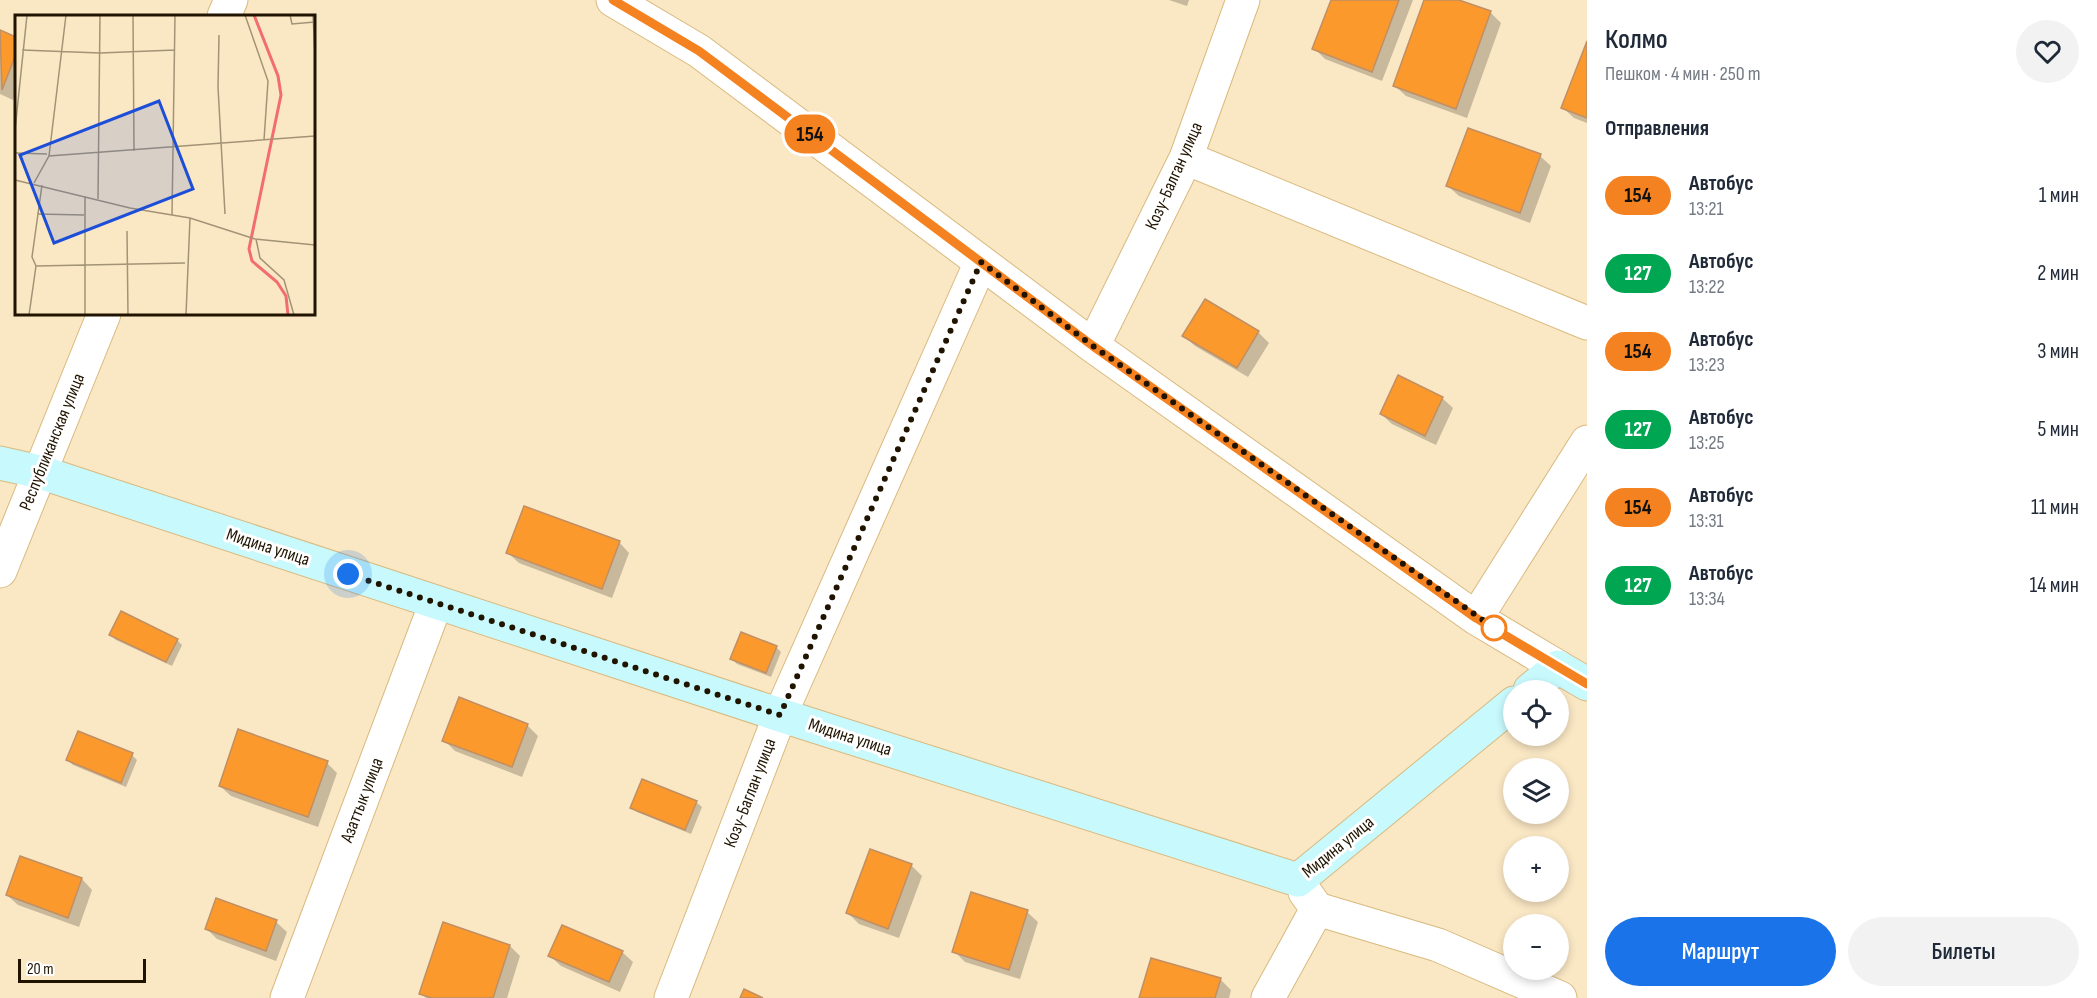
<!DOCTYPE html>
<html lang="ru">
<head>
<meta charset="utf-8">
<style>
  body { margin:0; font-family:"Sofia Sans Condensed",sans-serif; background:#f2f2f3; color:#1f2937; height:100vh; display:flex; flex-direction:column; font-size:22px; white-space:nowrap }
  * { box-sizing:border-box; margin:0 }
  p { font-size:20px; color:#747a83 }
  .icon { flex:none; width:33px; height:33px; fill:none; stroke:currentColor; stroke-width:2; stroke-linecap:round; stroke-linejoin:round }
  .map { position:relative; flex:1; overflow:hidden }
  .sheet { display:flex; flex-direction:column; background:#fff; width:510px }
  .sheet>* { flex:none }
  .badge { padding:0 12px; border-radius:20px; font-size:21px; line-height:39px }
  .buttons { position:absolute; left:1503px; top:680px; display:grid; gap:12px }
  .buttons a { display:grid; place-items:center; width:66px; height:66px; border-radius:50%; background:#fff; box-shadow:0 3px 9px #0003; font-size:30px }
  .scale { position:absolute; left:18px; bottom:15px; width:128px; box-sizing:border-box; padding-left:6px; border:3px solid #201400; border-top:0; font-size:16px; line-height:21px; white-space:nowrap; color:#201400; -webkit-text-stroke:4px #fff; paint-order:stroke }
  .you { position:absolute; width:30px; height:30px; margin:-15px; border:4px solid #fff; border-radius:50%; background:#1a73e8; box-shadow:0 0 0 9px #1a73e833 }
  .map>.badge { position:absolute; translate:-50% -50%; box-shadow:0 0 0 3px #fff }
  h2 { padding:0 18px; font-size:22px; line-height:54px }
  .round { display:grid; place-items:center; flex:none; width:63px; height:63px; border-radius:32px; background:#f2f2f3 }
  .summary { display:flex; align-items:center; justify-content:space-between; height:102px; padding:0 18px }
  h1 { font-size:28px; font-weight:600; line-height:45px }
  .action { display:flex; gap:12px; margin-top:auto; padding:12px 18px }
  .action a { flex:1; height:69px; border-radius:36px; background:#1a73e8; color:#fff; font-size:24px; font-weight:600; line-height:69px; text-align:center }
  .action a+a { background:#f2f2f3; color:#1f2937 }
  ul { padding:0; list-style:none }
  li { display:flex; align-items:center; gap:18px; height:78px; padding:0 18px }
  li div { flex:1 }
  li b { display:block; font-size:22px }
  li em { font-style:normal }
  li .badge { min-width:66px; font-weight:700; text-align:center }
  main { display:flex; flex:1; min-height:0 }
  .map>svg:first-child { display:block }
  .shadow { fill:#0003 }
  .building { fill:#fb992c; stroke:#c08f63; stroke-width:1.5 }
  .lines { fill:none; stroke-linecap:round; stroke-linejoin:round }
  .street-casing { stroke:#d9ba7f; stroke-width:35 }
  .secondary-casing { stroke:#d9ba7f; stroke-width:35 }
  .street { stroke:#fff; stroke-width:33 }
  .secondary { stroke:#c8f9fd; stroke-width:33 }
  .line-casing { stroke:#fff; stroke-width:14 }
  .line { stroke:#f58220; stroke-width:9 }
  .walk { stroke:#201400; stroke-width:6; stroke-dasharray:0 10.8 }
  .stop-dot { fill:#fff; stroke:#f58220; stroke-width:3 }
  .labels { text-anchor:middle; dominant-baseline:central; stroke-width:6; stroke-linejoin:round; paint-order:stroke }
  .street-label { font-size:18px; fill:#201400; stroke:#fff }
  .inset-river { fill:none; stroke:#f26e6e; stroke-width:3 }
  .inset-road { fill:none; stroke:#a39376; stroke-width:1.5 }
  .view { fill:#1d4ed8; fill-opacity:0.15; stroke:#1d4ed8; stroke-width:3 }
  .inset-edge { fill:none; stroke:#201400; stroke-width:3 }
</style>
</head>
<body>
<main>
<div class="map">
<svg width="1587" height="998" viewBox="0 0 1587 998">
  <rect width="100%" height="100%" fill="#fae7c4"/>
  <!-- shadow -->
  <path class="shadow" d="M1169,0h20l-2,6z
    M1333,0h80l-31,81 -57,-22 -11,-11z
    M1425,0h29l36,12 11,11 -34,95 -61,-22 -11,-10z
    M0,32l16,7v51l-3,10 -13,-6z
    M1587,45v78l-13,-5 -11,-10z
    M1540,156l11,10 -21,57 -71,-27 -11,-10z
    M1258,332l11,11 -21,34 -53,-31 -11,-10z
    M1442,398l11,10 -17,37 -44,-21 -11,-10z
    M619,542l10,11 -17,45 -93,-35 -11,-10z
    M111,635l66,5 5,5 -10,21 -56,-26z
    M776,647l5,5 -10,25 -34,-13 -5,-5z
    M527,725l11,11 -16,41 -67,-26 -11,-11z
    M132,755l5,5 -11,27 -53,-22 -5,-5z
    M327,763l10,10 -19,54 -87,-31 -11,-10z
    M696,802l6,5 -11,27 -54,-22 -5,-5z
    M21,858l61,21 10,11 -13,37 -61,-22 -11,-10z
    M911,865l11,11 -23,62 -40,-14 -11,-11z
    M1027,912l11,10 -18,57 -55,-17 -11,-11z
    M276,922l11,10 -11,29 -59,-22 -11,-11z
    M510,946l10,10 -13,42h-81l-5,-5z
    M622,952l11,10 -13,30 -59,-26 -11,-10z
    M1152,959l69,21 10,10 -2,8h-89z"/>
  <!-- building -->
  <path class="building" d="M1331,0h68l-27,72 -60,-23z
    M1424,0h35l32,11 -35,98 -63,-23z
    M0,30l16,7v17l-14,36z
    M1587,41v77l-26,-10z
    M1468,128l73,26 -21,59 -74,-27z
    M1205,299l54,32 -22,37 -55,-32z
    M1398,375l45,22 -18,39 -45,-22z
    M524,506l96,35 -18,48 -96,-36z
    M121,611l57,28 -12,23 -57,-27z
    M741,632l36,14 -11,27 -36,-14z
    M459,697l69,27 -16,43 -70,-26z
    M238,729l90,32 -20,56 -89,-31z
    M78,731l55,22 -12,30 -55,-23z
    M642,779l55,22 -12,29 -55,-22z
    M870,849l42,15 -24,65 -42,-16z
    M20,856l62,22 -14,40 -62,-23z
    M971,892l57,18 -19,60 -57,-18z
    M216,898l61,22 -11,31 -61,-22z
    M443,922l67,23 -17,53h-61l-13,-4z
    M562,925l61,26 -14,31 -61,-26z
    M1151,958l70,20 -6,20h-76z
    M744,989l19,9h-23z"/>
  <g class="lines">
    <!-- street casing -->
    <g class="street-casing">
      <path id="street" d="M613,0l86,51 394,295 383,272 82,49
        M224,16l7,-16
        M1186,158l401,165
        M1093,346l93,-188 57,-158
        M0,571l104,-257
        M1476,618l111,-176
        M1317,909l121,36 122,53
        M287,998l149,-395
        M671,998l109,-283 201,-453
        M1268,998l49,-89 -12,-17"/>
    </g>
    <!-- secondary casing -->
    <g class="secondary-casing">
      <path id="secondary" d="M0,463l40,9 740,243 518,165 216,-177
        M1530,690l28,-23 29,17"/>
    </g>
    <!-- street -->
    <use href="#street" class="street"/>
    <!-- secondary -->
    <use href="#secondary" class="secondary"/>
  </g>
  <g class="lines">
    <!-- line casing -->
    <g class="line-casing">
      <path id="line" d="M613,0l86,51 394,295 383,272 111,66"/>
    </g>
    <!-- line -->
    <use href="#line" class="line"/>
    <!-- walk -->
    <path class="walk" d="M348,574l432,141 201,-453 112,84 404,284 -3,-2"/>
  </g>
  <!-- markers -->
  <circle class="stop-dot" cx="1494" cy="628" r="12"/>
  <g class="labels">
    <!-- street labels -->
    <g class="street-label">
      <text transform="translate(1174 176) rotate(-66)">Козу-Балган улица</text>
      <text transform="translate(52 442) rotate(-68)">Республиканская улица</text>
      <text transform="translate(268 547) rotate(18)">Мидина улица</text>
      <text transform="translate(850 737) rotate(18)">Мидина улица</text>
      <text transform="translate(750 793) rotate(-69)">Козу-Баглан улица</text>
      <text transform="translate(362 800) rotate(-69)">Азаттык улица</text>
      <text transform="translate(1338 847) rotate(-39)">Мидина улица</text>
    </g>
  </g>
  <!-- overview -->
  <g transform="translate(15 15)">
    <rect width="300" height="300" fill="#fae7c4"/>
    <path class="inset-river" d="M239,0l24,61 3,19 -32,154 3,12 25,21 9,14 2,19"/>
    <path class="inset-road" d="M118,0l1,136M230,0l23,66 -4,59M275,0l2,9 23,-2M298,0l2,40M204,20l-1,52 7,127M7,35l78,3 75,-3M0,115l12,-115M0,138l32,1M34,141l17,-141M0,165l115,28 60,10 65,21 60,6M19,168l15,-27 266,-20M83,184l2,-184M22,199l47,1M157,200l3,-200M112,216l1,84M241,224l4,19 24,22 10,35M21,251l149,-3M21,251l-4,-9 10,-72M14,300l7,-49M70,300v-119M171,300l4,-97"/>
    <path class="view" d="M144,86l34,88 -139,54 -34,-88z"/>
    <rect width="300" height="300" class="inset-edge"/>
  </g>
</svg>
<div class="buttons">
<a><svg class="icon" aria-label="locate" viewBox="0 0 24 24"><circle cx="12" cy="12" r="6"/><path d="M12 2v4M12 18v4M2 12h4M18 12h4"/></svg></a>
<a><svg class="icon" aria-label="layers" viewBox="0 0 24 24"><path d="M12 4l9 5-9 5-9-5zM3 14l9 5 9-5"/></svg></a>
<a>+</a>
<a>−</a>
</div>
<div class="scale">20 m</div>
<div class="you" style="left:348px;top:574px"></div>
<b class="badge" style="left:810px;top:134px;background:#f58220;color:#111">154</b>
</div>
<section class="sheet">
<div class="summary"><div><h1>Колмо</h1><p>Пешком · 4 мин · 250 m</p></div><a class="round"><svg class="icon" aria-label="heart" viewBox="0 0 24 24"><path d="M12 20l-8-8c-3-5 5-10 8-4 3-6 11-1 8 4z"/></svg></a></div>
<h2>Отправления</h2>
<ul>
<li><span class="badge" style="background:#f58220;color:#111">154</span><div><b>Автобус</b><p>13:21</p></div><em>1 мин</em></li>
<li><span class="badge" style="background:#00a651;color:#fff">127</span><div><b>Автобус</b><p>13:22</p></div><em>2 мин</em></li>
<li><span class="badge" style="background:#f58220;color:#111">154</span><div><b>Автобус</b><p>13:23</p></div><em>3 мин</em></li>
<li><span class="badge" style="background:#00a651;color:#fff">127</span><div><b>Автобус</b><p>13:25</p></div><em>5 мин</em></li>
<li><span class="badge" style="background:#f58220;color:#111">154</span><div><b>Автобус</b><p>13:31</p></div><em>11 мин</em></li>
<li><span class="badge" style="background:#00a651;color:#fff">127</span><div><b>Автобус</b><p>13:34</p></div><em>14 мин</em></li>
</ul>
<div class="action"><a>Маршрут</a><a>Билеты</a></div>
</section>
</main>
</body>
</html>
